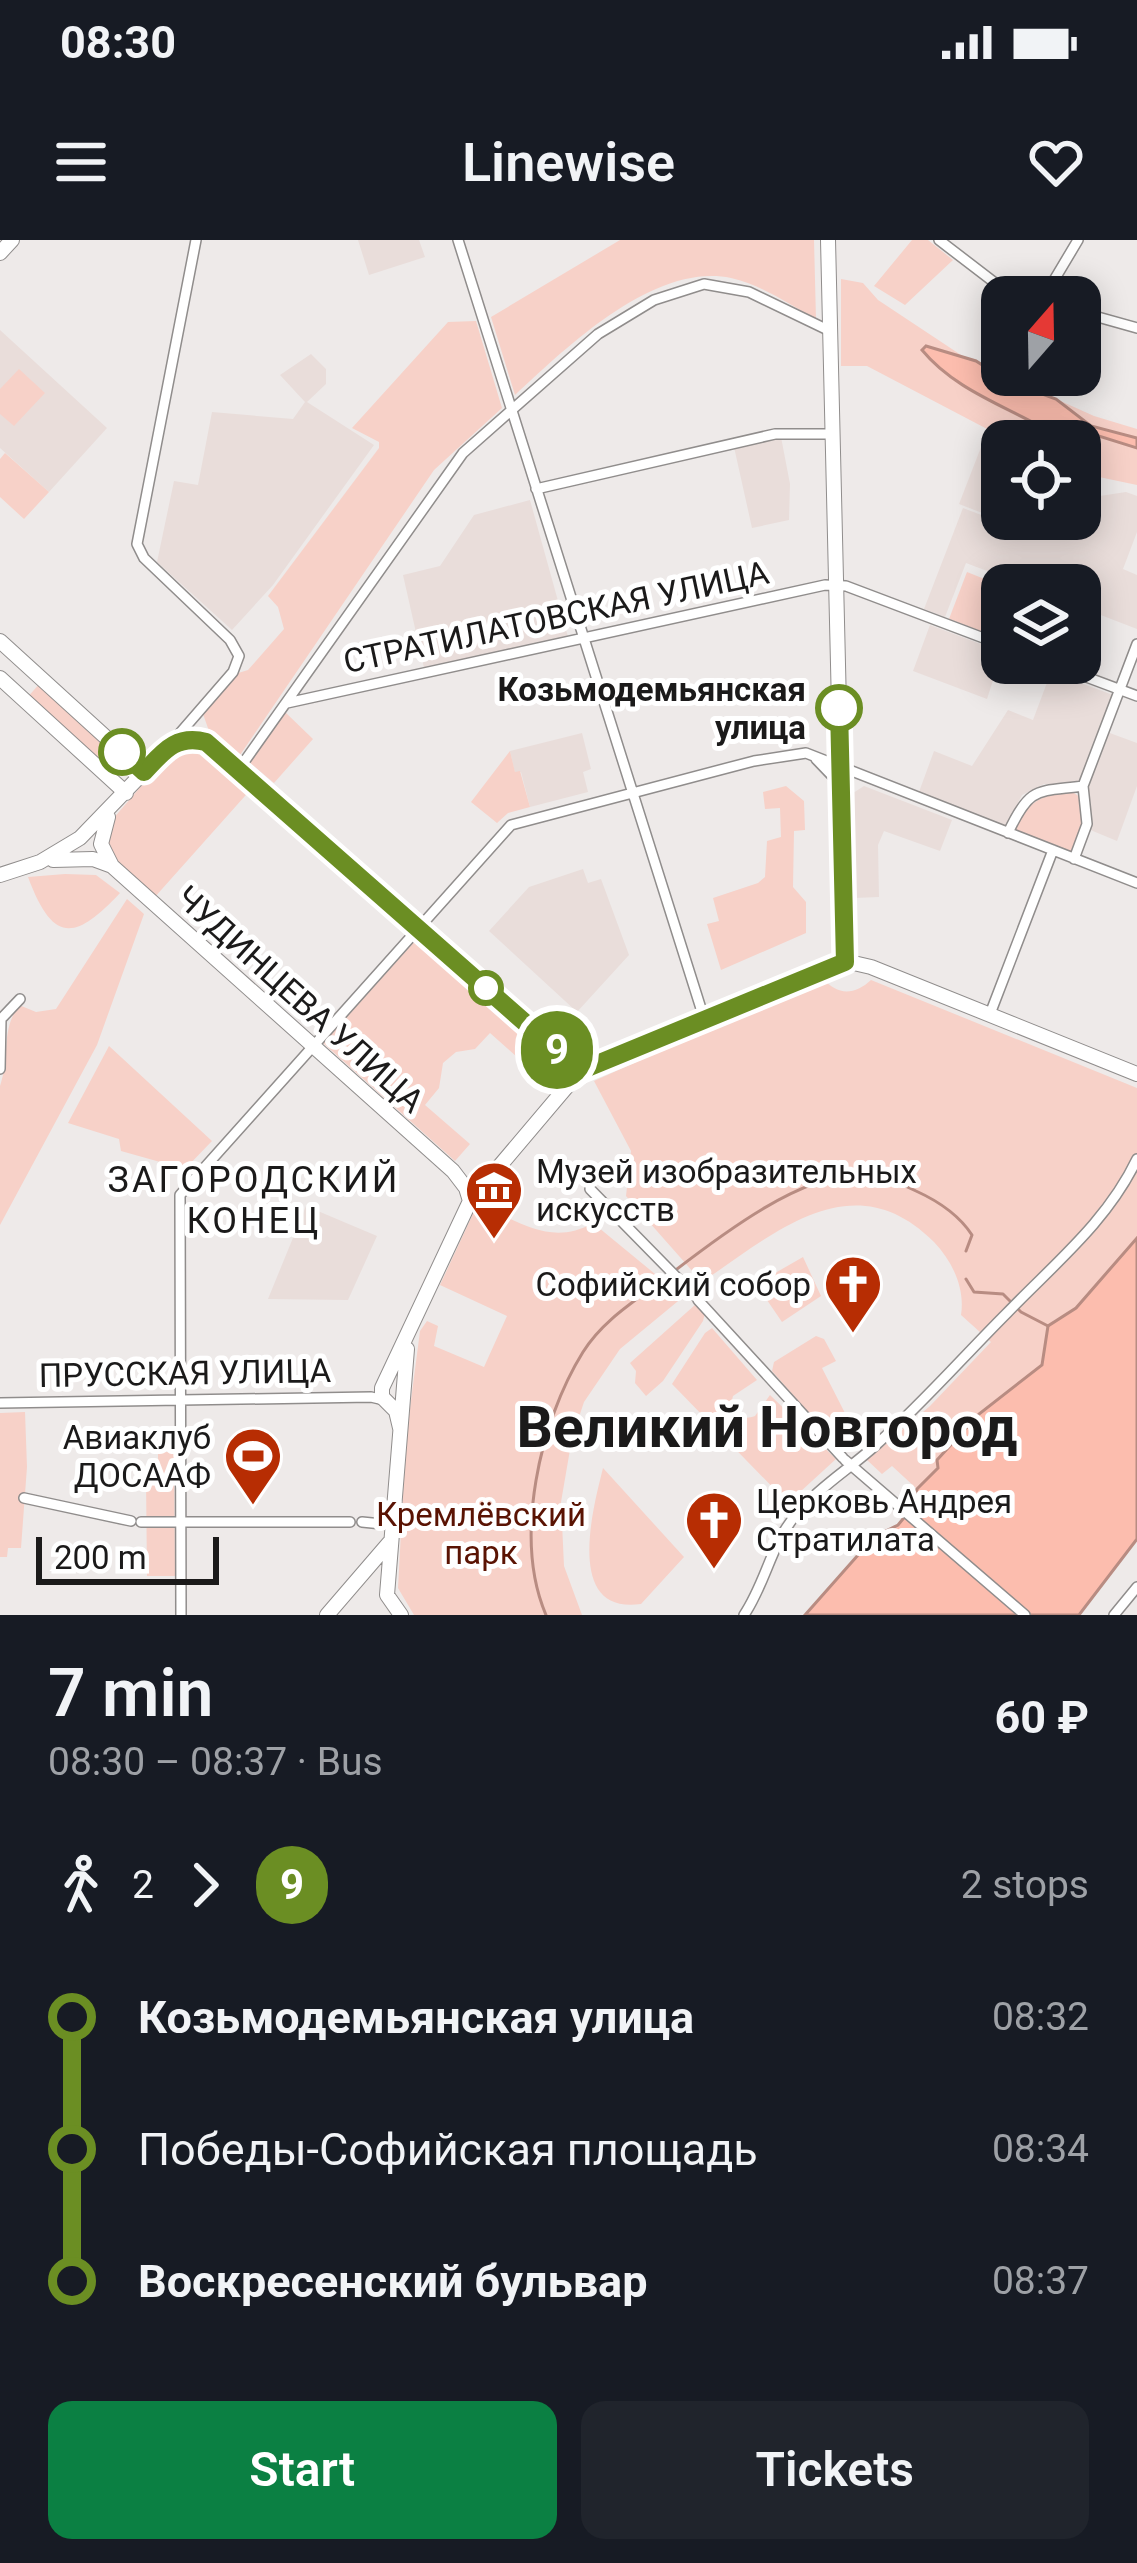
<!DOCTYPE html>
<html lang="en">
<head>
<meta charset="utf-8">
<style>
  body { margin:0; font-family:Roboto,sans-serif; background:#20242c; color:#f1f3f6; height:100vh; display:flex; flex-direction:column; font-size:45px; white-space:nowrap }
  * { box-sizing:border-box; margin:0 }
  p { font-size:39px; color:#9ea1a6 }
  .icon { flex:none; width:66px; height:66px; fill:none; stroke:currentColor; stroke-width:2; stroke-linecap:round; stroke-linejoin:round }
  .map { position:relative; height:1375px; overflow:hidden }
  .sheet { display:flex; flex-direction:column; background:#171b24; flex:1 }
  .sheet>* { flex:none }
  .badge { padding:0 24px; border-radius:39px; font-size:42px; line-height:78px }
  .needle { width:78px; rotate:20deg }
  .controls { position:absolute; left:981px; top:36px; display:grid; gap:24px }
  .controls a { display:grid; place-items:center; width:120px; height:120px; border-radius:24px; background:#171b24; box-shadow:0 6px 30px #0003; font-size:60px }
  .scale { position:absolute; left:36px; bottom:30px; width:183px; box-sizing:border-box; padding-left:12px; border:6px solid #1b1a1a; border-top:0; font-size:33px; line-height:42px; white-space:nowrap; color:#1b1a1a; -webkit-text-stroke:9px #fff; paint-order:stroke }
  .map>.badge { position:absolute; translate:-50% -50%; box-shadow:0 0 0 6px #fff }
  .legs { display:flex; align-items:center; gap:18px; height:132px; padding:0 48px; font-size:39px }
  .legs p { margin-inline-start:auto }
  .summary { display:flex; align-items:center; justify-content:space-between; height:204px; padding:0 48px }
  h1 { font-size:66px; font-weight:600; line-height:90px }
  .action { display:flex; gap:24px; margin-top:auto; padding:24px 48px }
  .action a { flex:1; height:138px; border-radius:24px; background:#0b8043; color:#fff; font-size:48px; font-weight:600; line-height:138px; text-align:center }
  .action a+a { background:#20242c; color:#f1f3f6 }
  ul { padding:0 48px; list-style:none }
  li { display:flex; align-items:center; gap:42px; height:132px; font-size:45px }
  li i { display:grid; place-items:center; width:18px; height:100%; margin:0 15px; background:currentColor }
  li i::after { content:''; width:30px; height:30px; margin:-15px; border:9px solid; border-radius:50%; background:#171b24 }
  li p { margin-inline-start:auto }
  li:first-child i { background:linear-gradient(#0000 50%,currentColor 0) }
  li:last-child i { background:linear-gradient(currentColor 50%,#0000 0) }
  .status { display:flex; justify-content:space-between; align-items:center; height:84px; padding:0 60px; background:#171b24; direction:ltr }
  .status svg { height:33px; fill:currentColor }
  header { display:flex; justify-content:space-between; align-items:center; height:156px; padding:0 48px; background:#171b24; font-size:54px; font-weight:600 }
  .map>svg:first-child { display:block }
  .built { fill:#e9ddda }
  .green { fill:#f7d1c8 }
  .water { fill:#fcbdae; stroke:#b88c82; stroke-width:3 }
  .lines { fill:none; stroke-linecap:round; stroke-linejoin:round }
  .stream { stroke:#b88c82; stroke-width:3 }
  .minor-casing { stroke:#908d8c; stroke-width:12 }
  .major-casing { stroke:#908d8c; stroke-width:16 }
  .minor { stroke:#fff; stroke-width:9 }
  .major { stroke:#fff; stroke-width:14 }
  .line-1-casing { stroke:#fff; stroke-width:27 }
  .line-1 { stroke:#6b8e23; stroke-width:18 }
  .stop-1-dot { fill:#fff; stroke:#6b8e23; stroke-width:6 }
  .labels { text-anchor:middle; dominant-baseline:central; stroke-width:10; stroke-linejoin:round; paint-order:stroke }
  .street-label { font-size:33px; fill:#1b1a1a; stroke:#fff }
  .stop-label { font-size:33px; font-weight:bold; fill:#1b1a1a; stroke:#fff; text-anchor:end }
  .poi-label { font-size:33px; fill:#1b1a1a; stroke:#fff; text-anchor:start }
  .park-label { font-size:33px; fill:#5a1303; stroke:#fff }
  .neighbourhood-label { font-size:36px; letter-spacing:3px; fill:#1b1a1a; stroke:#fff }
  .town-label { font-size:57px; font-weight:bold; fill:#1b1a1a; stroke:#fff }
</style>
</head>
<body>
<div class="status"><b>08:30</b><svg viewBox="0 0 49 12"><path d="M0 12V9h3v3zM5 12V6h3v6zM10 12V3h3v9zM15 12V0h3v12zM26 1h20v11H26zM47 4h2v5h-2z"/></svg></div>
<header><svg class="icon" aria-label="menu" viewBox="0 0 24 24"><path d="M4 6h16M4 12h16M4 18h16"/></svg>Linewise<svg class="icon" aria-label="heart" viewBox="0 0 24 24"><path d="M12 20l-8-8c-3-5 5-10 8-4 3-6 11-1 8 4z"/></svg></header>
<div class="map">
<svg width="1137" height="1375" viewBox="0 0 1137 1375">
  <rect width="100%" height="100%" fill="#eeeae9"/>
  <!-- built -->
  <path class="built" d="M358,0h61l6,17 -56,18z
    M0,90l107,98 -58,64 -49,-44z
    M311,114l15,15v15l-19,18 67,43 -101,140 -41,45 -75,-68 17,-81 24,4 14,-73 81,7 12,-17 -25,-27z
    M781,197l9,47 -1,36 -37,8 -18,-81z
    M983,202l19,9v68h44l-7,16 -80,-31z
    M1126,252l11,4v36l-14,37 14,6v54l-57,-22v-22h-56l-58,-22 -21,54 -21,-8 39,-101 79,30 8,-19h30v-20z
    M530,260l38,137 -144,31 -21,-93 37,-9 34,-51z
    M930,385l72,27 -15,47 -74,-28z
    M1051,432l62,23 -33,89h-36l-22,11 -16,31 -87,-34 15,-41 38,15 36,-56 25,10z
    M1107,492l30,11v43l-20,55 -29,-12 2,-17 -4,-26z
    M582,493l9,36 -8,3 5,20 -58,15 -9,-35 -6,1 -5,-22z
    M864,546l88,34 -12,31 -56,-20 -6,14 1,52 -25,1 -4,-103z
    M583,629l5,14 13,-4 28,76 -52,57 -88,-81 40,-44z
    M306,966l71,30 -29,64 -80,-1z"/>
  <!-- green -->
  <path class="green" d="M620,0h194l2,79c-27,-15 -54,-34 -85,-41 -77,-16 -164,69 -216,117l-24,-78z
    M912,0h16l25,20 -48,45 -31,-19z
    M841,39l22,4 15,17 89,59 127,57 43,13v56l-57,-12v-32h-70l-143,-75h-26z
    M476,81l26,87 -68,62 -194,285 -31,-24 -6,-17 32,-40 13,-4 36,-41 -6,-22 -10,-11 111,-148v-6l-27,-14 96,-106z
    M19,129l26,24 -31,33 -14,-12v-25z
    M5,213l44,39 -25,27 -24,-22v-38z
    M967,332l35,14v53l-53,-20z
    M41,442l85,77 -16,17 -84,-77z
    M285,472l28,27 -39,44 -25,-21z
    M198,504l55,43 -99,111 -40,-37 -7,-20 5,-21 62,-72z
    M510,511l5,21 5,-1 10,36 -22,6 -11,10 -26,-21z
    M786,546l18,15 1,29 -11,1 -1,56 13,15v31l-85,37 -14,-46 12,-3 -6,-23 45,-15 7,-6 2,-36 14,-4 -1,-29 -15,1 -2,-17z
    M1071,551l9,6 3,28 -12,27 -57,-23c15,-28 27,-34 57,-38z
    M65,634l31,1 24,18c-45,48 -67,51 -92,-16z
    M127,659l17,15 -47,131 -97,180v-139c11,-32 0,-54 19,-81l17,7 20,-3z
    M416,700l131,116 -13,16 -44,-39 -15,16 -19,3 -13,11 -4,25 -14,17 45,39 -15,17 -132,-118z
    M823,738c14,18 32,17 48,2l266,108v150l-61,70 -23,13 -6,13 1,11 -6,20 -63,49 -42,45 1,9 -21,21 -25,-23 -10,8 -15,-14 63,-54 61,-64 -30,-27c4,-25 -7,-52 -27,-73 -81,-81 -159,-9 -232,40l-76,-86 5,-45 -37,-70z
    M109,806l103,95 -27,28 -64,-18 -2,-12 -51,-16z
    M478,963c39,18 73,44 115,20l90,74 -63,52 -36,53 -12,36 -11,64 3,64 18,49h-168l-16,-27 8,-149 14,-108 7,-10 11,5 -4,20 50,21 23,-51 -67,-31z
    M803,1017l18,39 -39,26 -26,-38z
    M696,1064l9,9 -2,8 -40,60 -17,15 -11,-13 1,-12 -6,-8z
    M712,1088l45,52 -24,16c-5,15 6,26 22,20l15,-21 66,64 -48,44 -116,-119 33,-51z
    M816,1096l8,3 12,22 -14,7 25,49 -16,21 -59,-67 2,-9z
    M25,1172l2,55 -6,81h-13l-1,9h-7v-144z
    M158,1212h16l1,124h-28l-1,-99 12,-1z
    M603,1228l81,89 -43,47c-78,11 -47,-99 -38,-136z"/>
  <!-- water -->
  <path class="water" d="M926,106l50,15 31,20 49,18 35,27 46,12v10l-54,-17 -22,4 -16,-6c-42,-24 -91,-40 -123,-79z
    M1137,998v301l-58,76h-274l69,-78 24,-12 14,-17 5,-19 21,-21 -1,-8 42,-46 63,-49 6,-39 28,-18z"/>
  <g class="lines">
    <!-- stream -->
    <path class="stream" d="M966,1039l8,13 29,2 18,18 27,14
      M546,1375c-33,-77 -6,-194 37,-263 20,-32 52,-51 81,-73 48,-37 137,-108 199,-104 18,1 37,8 53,16 22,10 43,24 56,44l-6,16"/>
    <!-- minor casing -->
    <g class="minor-casing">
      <path id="minor" d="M458,0l246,778
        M939,0l60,46 28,11
        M1044,57l34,-57
        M1080,72l57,16
        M536,249l239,-55h57
        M1049,423l88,33
        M287,463l538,-118 21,1 156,59
        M174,500l59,-68 6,-16 -9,-16 -86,-82 -7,-14 59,-304
        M816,519l25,26
        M239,529l224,-316 135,-119 56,-34 50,-16 45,8 81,39
        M1008,593c22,-48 30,-41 75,-47
        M1074,619l13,-35 -4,-38 54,-142
        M990,774l63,-164
        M0,829l1,-50 19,-20
        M590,949l105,107
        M698,1060l145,158
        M0,1163l371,-6 13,3
        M845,1220l180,155
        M24,1258l107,23
        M141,1282h209
        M362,1282l30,3
        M181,1375l-1,-420 331,-370 243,-64 52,-8 331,130
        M744,1375c23,-34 27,-74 56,-105 22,-25 52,-43 77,-66 46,-41 86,-87 130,-131 47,-49 100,-91 130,-154
        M1114,1375l23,-28"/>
    </g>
    <!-- major casing -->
    <g class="major-casing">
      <path id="major" d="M828,0l17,721
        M0,13l12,-13
        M0,401l144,131
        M0,438l126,115
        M108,577l-7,27 11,22 341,305 13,17 4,13
        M53,620l40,-1 19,7
        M0,635l40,-13 40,-24 90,-93 19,-6 17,3 374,329
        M400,1188l-4,-17 -14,-14v-9l88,-187 110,-130 265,-110 26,6 266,107
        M327,1375l62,-72
        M401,1375l-14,-20 20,-246"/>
    </g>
    <!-- minor -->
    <use href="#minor" class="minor"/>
    <!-- major -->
    <use href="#major" class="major"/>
  </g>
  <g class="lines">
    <!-- line-1 casing -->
    <g class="line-1-casing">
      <path id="line-1" d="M122,512l22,20c19,-20 32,-38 62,-30l374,329 265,-109 -6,-254"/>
    </g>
    <!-- line-1 -->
    <use href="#line-1" class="line-1"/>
  </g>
  <!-- icons -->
  <defs>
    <g id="museum-pin" transform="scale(3)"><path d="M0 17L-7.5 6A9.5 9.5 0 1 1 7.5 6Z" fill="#b72d03" stroke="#fff"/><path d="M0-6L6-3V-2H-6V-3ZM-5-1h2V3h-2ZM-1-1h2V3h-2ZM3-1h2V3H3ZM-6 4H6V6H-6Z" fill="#fff"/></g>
    <g id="church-pin" transform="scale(3)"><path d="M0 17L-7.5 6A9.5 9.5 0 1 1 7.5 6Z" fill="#b72d03" stroke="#fff"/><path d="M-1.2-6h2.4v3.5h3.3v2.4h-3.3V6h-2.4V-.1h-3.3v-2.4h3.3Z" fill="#fff"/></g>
    <g id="stadium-pin" transform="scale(3)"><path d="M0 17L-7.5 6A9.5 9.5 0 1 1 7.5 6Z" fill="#b72d03" stroke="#fff"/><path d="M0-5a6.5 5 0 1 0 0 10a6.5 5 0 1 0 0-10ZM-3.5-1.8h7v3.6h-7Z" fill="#fff"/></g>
  </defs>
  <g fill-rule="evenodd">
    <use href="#museum-pin" x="494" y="950"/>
    <use href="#church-pin" x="853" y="1044"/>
    <use href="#stadium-pin" x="253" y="1216"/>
    <use href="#church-pin" x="714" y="1280"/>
  </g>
  <!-- markers -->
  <g class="stop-1-dot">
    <circle cx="839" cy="468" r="21"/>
    <circle cx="122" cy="512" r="21"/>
    <circle cx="486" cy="748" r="15"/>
  </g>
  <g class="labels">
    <!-- street labels -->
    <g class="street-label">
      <text transform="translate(556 377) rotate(-12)">СТРАТИЛАТОВСКАЯ УЛИЦА</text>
      <text transform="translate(300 759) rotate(42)">ЧУДИНЦЕВА УЛИЦА</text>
      <text transform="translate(185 1133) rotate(-1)">ПРУССКАЯ УЛИЦА</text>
    </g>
    <!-- stop labels -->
    <g class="stop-label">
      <text x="806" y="449">Козьмодемьянская<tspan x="806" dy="38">улица</tspan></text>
    </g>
    <!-- poi labels -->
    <g class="poi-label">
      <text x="536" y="931">Музей изобразительных<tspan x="536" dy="38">искусств</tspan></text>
      <text x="811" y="1044" text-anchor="end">Софийский собор</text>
      <text x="211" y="1197" text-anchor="end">Авиаклуб<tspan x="211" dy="38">ДОСААФ</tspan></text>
      <text x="756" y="1261">Церковь Андрея<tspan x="756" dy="38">Стратилата</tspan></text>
    </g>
    <!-- park labels -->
    <g class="park-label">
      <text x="481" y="1274">Кремлёвский<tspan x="481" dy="38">парк</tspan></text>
    </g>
    <!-- neighbourhood labels -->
    <g class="neighbourhood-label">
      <text x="254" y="940">ЗАГОРОДСКИЙ<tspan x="254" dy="41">КОНЕЦ</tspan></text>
    </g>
    <!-- town labels -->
    <g class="town-label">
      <text x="767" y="1187">Великий Новгород</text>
    </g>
  </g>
</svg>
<div class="controls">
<a><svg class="needle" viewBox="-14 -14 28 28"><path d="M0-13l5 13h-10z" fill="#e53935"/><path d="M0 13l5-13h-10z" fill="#9ea1a6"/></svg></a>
<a><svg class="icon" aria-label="locate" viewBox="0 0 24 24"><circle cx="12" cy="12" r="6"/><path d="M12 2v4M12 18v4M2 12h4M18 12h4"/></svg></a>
<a><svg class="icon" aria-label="layers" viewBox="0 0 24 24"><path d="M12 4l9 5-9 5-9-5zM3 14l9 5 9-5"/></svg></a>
</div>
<div class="scale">200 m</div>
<b class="badge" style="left:557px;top:810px;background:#6b8e23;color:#fff">9</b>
</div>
<section class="sheet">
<div class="summary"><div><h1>7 min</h1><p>08:30 – 08:37 · Bus</p></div><b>60 ₽</b></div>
<div class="legs"><svg class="icon" aria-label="walk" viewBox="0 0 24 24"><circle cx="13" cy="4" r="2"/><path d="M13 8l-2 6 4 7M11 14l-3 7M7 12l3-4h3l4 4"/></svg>2<svg class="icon" aria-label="forward" viewBox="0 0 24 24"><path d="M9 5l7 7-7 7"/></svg><b class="badge" style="background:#6b8e23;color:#fff">9</b><p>2 stops</p></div>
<ul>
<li><i style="color:#6b8e23"></i><b>Козьмодемьянская улица</b><p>08:32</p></li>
<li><i style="color:#6b8e23"></i><span>Победы-Софийская площадь</span><p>08:34</p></li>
<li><i style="color:#6b8e23"></i><b>Воскресенский бульвар</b><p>08:37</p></li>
</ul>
<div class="action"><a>Start</a><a>Tickets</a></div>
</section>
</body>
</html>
